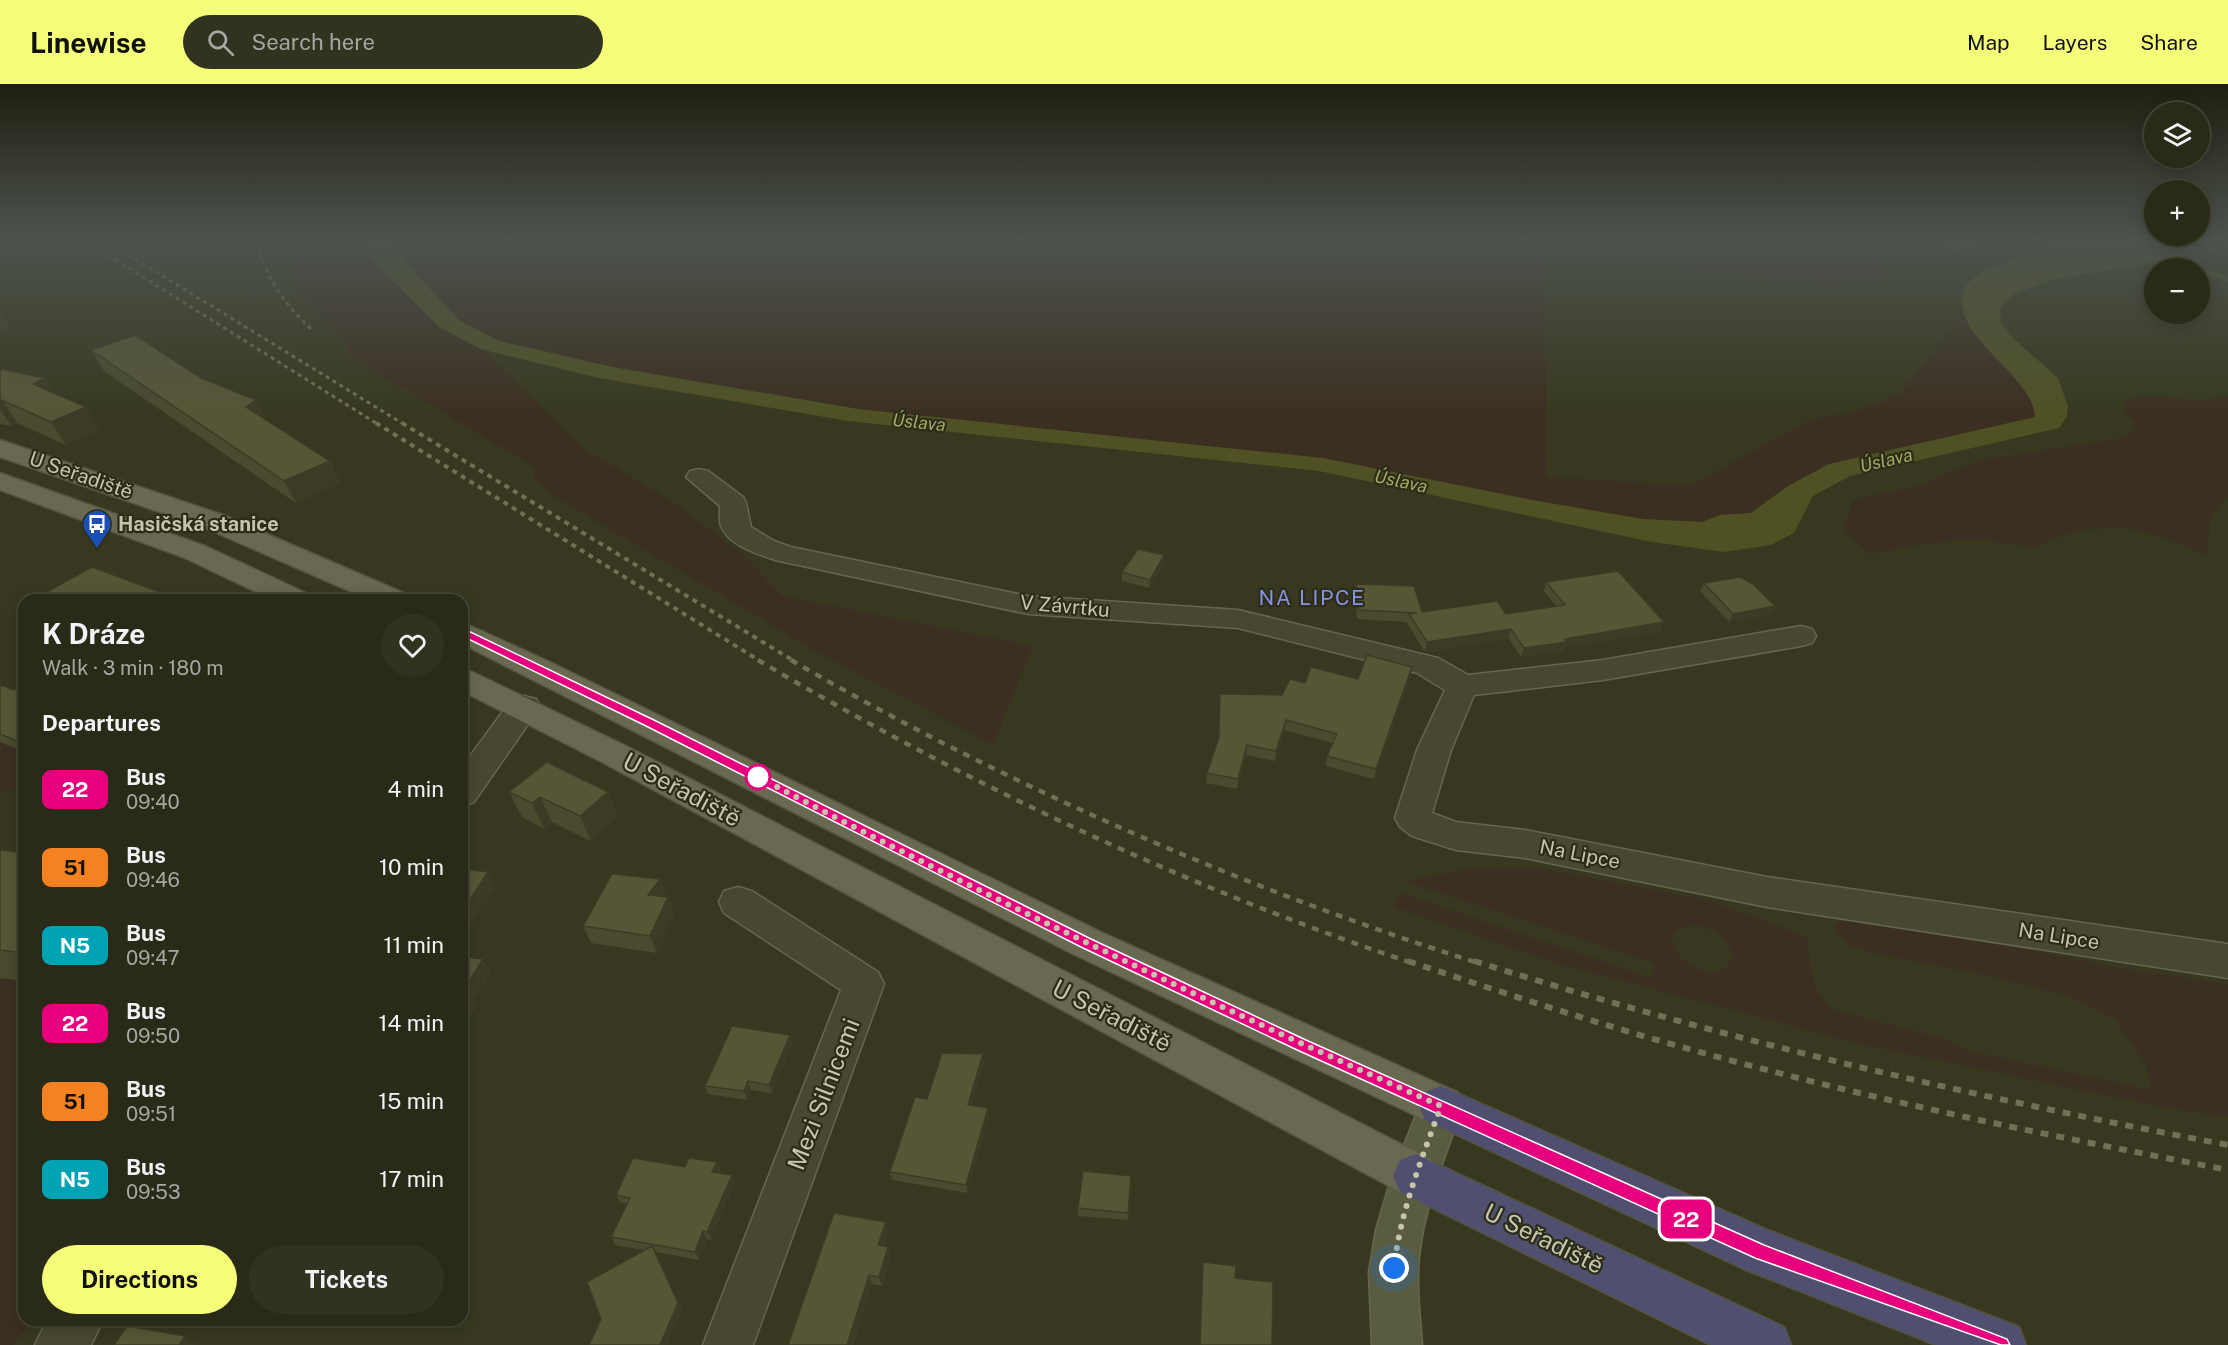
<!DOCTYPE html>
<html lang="en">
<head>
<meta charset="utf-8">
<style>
  body { margin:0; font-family:"Public Sans",sans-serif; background:#313220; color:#f1f3f6; height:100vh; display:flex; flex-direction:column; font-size:22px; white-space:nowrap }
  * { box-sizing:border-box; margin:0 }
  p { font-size:20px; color:#a5a7a1 }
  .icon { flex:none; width:33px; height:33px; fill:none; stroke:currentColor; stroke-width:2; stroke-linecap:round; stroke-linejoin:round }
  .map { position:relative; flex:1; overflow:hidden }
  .panel { position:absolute; left:18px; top:510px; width:450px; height:732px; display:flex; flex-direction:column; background:#292a17; border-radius:18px; box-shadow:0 3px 15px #0003,0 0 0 2px #454636 }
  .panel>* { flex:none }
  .badge { padding:0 12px; border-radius:9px; font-size:21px; line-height:39px }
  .controls { position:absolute; left:2144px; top:18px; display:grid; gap:12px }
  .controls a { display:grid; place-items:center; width:66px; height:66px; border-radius:50%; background:#292a17; box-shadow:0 3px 15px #0003,0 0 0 2px #454636; font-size:30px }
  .you { position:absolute; width:30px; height:30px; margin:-15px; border:4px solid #fff; border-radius:50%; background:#1a73e8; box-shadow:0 0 0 9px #1a73e833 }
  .map>.badge { position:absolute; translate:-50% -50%; box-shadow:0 0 0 3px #fff }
  h2 { padding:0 24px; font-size:22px; line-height:54px }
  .round { display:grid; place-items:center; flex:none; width:63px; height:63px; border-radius:32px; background:#313220 }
  .head { display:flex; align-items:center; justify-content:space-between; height:102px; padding:0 24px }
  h1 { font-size:28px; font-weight:700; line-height:45px }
  .primary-button { display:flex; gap:12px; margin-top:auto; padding:12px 24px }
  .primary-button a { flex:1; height:69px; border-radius:36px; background:#f5fe79; color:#111; font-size:24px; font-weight:700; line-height:69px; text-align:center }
  .primary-button a+a { background:#313220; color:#f1f3f6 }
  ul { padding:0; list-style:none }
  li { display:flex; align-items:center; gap:18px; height:78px; padding:0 24px }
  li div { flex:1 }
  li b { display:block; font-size:22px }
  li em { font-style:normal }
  li .badge { min-width:66px; font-weight:700; text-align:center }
  header { display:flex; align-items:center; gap:36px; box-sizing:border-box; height:84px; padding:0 30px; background:#f5fe79; color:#111 }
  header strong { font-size:28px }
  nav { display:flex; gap:33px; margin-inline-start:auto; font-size:21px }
  .search { width:420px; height:54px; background:#313220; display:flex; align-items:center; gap:15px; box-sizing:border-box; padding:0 21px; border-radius:33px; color:#a5a7a1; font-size:22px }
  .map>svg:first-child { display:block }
  .green { fill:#3b2f22; fill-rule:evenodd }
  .water { fill:#4f5125 }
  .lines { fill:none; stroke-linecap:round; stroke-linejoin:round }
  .stream { stroke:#4f5125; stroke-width:6 }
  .street-casing { stroke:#656650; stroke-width:3 }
  .secondary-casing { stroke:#656650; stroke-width:3 }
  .primary-casing { stroke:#54553f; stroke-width:3 }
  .highway-casing { stroke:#52533d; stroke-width:3 }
  .street { fill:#484832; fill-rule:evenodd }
  .secondary { fill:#5a5c40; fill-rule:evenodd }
  .primary { fill:#686950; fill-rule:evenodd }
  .highway { fill:#504f6f; fill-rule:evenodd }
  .rail-far3 { stroke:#6f7054; stroke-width:3; stroke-dasharray:4 4; stroke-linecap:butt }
  .rail-far2 { stroke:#6f7054; stroke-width:4; stroke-dasharray:5 5; stroke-linecap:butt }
  .rail-far1 { stroke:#6f7054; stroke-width:4.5; stroke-dasharray:7 7; stroke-linecap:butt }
  .rail { stroke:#6f7054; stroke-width:6; stroke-dasharray:8 8; stroke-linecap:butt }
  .wall { fill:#4a4a2f }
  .shaded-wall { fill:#3c3c26 }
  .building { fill:#565637; stroke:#3c3c26; stroke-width:1.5 }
  .line { fill:#e6007e; stroke:#fff; stroke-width:1.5 }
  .walk { stroke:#c4c5ac; stroke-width:6; stroke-dasharray:0 10.8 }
  .stop-dot { fill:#fff; stroke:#e6007e; stroke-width:3 }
  .labels { text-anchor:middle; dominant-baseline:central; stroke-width:4.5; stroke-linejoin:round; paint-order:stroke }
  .far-water-label { font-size:18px; font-style:italic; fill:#a6a762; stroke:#2c2d18 }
  .street-label { font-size:20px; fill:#c4c5ac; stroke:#2c2d18 }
  .poi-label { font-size:20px; font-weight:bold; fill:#c4c5ac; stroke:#2c2d18; text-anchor:start }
  .neighbourhood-label { font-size:21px; letter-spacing:1.5px; fill:#8792e4; stroke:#2c2d18 }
  .near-street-label { font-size:24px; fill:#c4c5ac; stroke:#2c2d18 }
</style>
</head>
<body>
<header>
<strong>Linewise</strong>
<div class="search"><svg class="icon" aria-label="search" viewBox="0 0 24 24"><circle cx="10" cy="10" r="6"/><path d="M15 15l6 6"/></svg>Search here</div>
<nav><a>Map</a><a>Layers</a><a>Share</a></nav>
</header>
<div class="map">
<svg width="2228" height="1261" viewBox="0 0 2228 1261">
  <rect width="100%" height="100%" fill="#37381f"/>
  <!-- green -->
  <path class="green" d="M287,154h73l6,15 73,74 42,22 100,98 87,52 74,55 40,42 251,50 -40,99 -181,-96 -256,-152 -23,-18 3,-11 -189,-113 2,-9 -52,-59z
    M394,154h1327l137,10 34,29c-55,12 -113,3 -169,-3 -61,-7 -122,-12 -179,-33l3,236 143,9 118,-65 48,-10 29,-10 18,-10 50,-64 9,-19 6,16 13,17 53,62 1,14 -206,47 -41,22 -37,27 -31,2 -18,7 -59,-3 -111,-19 -209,-42 -465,-49 -245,-42 -114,-26 -40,-21 -64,-69z
    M2147,312l53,5 28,-5v101c-20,14 -21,36 -19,59l-52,-21 -37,-8 -47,4 -38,17 -55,-9 -43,3 -68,12 -25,-26 9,-28 67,-15 60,-25 145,-22 10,-8 1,-5 -12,-16 3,-9z
    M0,657l24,10v39l-24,1z
    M1516,783l31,3 162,30 98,37c5,31 1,54 29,74l110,28 27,13 179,38 -7,-27 -30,-44 -48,-24 -81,-20 -109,-21 -29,-9 -11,-12 -3,-8 9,-4 175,26 99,21 111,16v133l-71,-11 -296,-62 -303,-80 -164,-57 6,-14 252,85 2,-15 -250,-82 65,-12zM1691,841c20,1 38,11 42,32l-8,12c-34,14 -78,-36 -34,-44z
    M0,894l24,3v339h8l-19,25h-13z"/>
  <!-- water -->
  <path class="water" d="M360,154h34l1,13 64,69 40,21 114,26 245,42 465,49 209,42 111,19 59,3 18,-7 31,-2 37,-27 41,-22 206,-47c-2,-35 -52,-63 -67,-94 -23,-45 23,-56 55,-66 13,-5 23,-16 36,-19 16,-3 35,0 51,0 39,0 79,0 118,0v10l-176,32 -38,14 -14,14 1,15 15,18 42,37 10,28 -1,10 -8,12 -209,48 -37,20 -19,37 -23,12 -47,7 -72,-10 -333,-71 -471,-50 -249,-43 -118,-29 -42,-22 -73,-74z"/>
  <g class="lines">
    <!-- stream -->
    <path class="stream" d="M2154,171l40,13
      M2199,186l29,9"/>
    <!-- street casing -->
    <g class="street-casing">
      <path id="street" d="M1948,154h43l-3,4 -37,7 -10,-6z
        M699,385l9,2 35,26 3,6 5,24 23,14 17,6 237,49 210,14 200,48 30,17 135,-15 198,-34 11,3 4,7 -4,7 -11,3 -198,34 -129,15 -23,55 -19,63 24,9 69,8 242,47 461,67v34l-461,-71 -242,-49 -69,-8 -44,-14 -12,-9 -5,-9 22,-68 28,-60 -28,-17 -179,-45 -210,-14 -253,-54c-17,-6 -47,-15 -54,-34 -2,-6 -1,-14 -1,-20l-34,-29 4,-6z
        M524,612l12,3 4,8 -66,95 -12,4v-39l50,-68z
        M738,803l14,4 126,81 6,12 -131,361h-50l138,-355 -117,-77 -5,-11 5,-11z
        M47,1236h56l-12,25h-56z"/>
    </g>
    <!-- secondary casing -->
    <g class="secondary-casing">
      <path id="secondary" d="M1441,1002l16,6 6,14c-17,49 -39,99 -44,151 -3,29 1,59 3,88h-50l-3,-73 7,-42 16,-54 33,-84z"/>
    </g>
    <!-- primary casing -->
    <g class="primary-casing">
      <path id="primary" d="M0,356l223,75 183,79 4,6h-40l-167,-73 -203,-70z
        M0,389l205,73 103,48 4,6h-39l-88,-42 -185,-68z
        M462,538l90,41 551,270 354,159 6,14 -6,14 -16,6 -16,-6 -350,-165 -613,-311z
        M462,583l162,78 808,415 7,16 -7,16 -16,6 -16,-6 -800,-431 -138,-70z"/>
    </g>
    <!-- highway casing -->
    <g class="highway-casing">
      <path id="highway" d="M1441,1002l329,145 249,96 7,18h-90l-192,-76 -319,-149 -6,-14 6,-14z
        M1416,1070l368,173 7,18h-80l-311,-153 -7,-16 7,-16z"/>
    </g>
    <!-- street -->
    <use href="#street" class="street"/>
    <!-- secondary -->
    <use href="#secondary" class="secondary"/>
    <!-- primary -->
    <use href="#primary" class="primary"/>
    <!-- highway -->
    <use href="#highway" class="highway"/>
    <!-- rail-far3 -->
    <path class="rail-far3" d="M81,154l298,187
      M101,154l304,187
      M209,154l1,4
      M256,154c8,38 27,64 55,91"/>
    <!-- rail-far2 -->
    <path class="rail-far2" d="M376,339l384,238
      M402,339l392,238"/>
    <!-- rail-far1 -->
    <path class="rail-far1" d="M758,576c206,122 426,227 654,303
      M791,576c217,126 448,227 687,303"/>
    <!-- rail -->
    <path class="rail" d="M1408,877c107,36 215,71 325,100 163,44 329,77 495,109
      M1474,877c247,78 499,136 754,184"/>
  </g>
  <!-- wall -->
  <path class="wall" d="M91,266l175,70 64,41 11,22 -45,20 -192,-132z
    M0,285l45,9 9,15 32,14 14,23 -34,15 -49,-22 -6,3 -11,-2z
    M1164,480l-15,24 -27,-7v-9z
    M1546,498l118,40 -4,10 -95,15 -1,4 -43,6 -13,-19 -83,14 -18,-29v-1l-50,-3 -2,-26 1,-9 66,28 84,2 50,-8 -12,-15z
    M1704,499l71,23 -4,8 -42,8 -29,-31z
    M43,510l138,6h-133z
    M1412,583l-2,10 -36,102 -48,-13 1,-10 6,-13 -49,-13 -9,31 -29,-6 -9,34 -31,-6 1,-10 11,-34 2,-45 62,1 23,-12 53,-4z
    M0,601l14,5 10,-3v65l-24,-10z
    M509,708h99l10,25 -27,24 -39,-19 -8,7 -22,-12z
    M0,766l24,3v128l-24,-3z
    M667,812l8,18 -18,39 -66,-10 -8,-17z
    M790,951l2,8 -20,50 -21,-3 -4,10 -39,-6 -3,-8z
    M984,978l-13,44 18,10 -22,77 -75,-13 -2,-8 37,-73z
    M717,1078l3,8 -1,3 13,2 3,8 -24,57 -4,-1 -8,21 -43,-8 26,58 -15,35h-78l56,-95 -30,-5 -4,-8 16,-33 -7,-2 -4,-7 69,-28z
    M1131,1099l-3,37 -50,-4v-8z
    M888,1147l-4,15 4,1 3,9 -9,30 -10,-2 -19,61h-65z"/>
  <!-- shaded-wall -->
  <path class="shaded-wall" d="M0,226l12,18 -12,5z
    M45,294l14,23 -26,-17z
    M2,316l15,23 -6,3 -11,-17v-8z
    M256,316l11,21 -21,-14z
    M86,323l14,23 -34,15 -15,-23z
    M330,377l11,22 -45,20 -12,-22z
    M1164,471v9l-15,24 1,-8z
    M1775,522l-4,8 -42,8 4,-8z
    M1664,538l-4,10 -95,15 -1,4 -43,6 3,-9 41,-9z
    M1511,545l-3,9 -83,14 2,-10z
    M1412,583l-2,10 -36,102 2,-10z
    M1286,636l-2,10 -9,31 1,-10z
    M1247,661l-1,10 -9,34 1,-10z
    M608,708l10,25 -27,24 -11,-25z
    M540,713l12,25 -8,7 -12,-26z
    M488,788l8,15 -34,52v-27z
    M660,795l7,17 -12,16 -7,-17z
    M668,813l7,17 -18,39 -7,-17z
    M483,875l8,14 -16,27 3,5 -16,27v-28l2,-14z
    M790,951l2,8 -20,50 -3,-8z
    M983,970l1,8 -15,51 -1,-8z
    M748,997l3,9 -4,10 -3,-9z
    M988,1024l1,8 -22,77 -1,-8z
    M717,1078l3,8 -4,10 -4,-8z
    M732,1091l3,8 -24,57 -4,-8z
    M886,1138l2,9 -7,23 -3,-9z
    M703,1147l4,8 -8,21 -4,-8z
    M652,1162l5,7 25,57 -15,35h-7z
    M888,1163l3,9 -9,30 -3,-9z
    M869,1191l3,9 -19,61h-6z
    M185,1252l12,9h-18z"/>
  <!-- building -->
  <path class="building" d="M135,251l66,43 55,22 -10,7 84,54 -46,20 -193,-131z
    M0,285l45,9 -12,6 53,23 -35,15 -49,-22 -2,1z
    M1138,465l26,6 -14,25 -28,-8z
    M92,483l89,33h-123l-15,-6z
    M1618,487l46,51 -99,17 2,3 -43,6 -13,-19 -84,13 -18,-28 8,-1 -59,-3 -2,-26 58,2 8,26 75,-11 9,13 59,-9 -19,-23z
    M1740,493l13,7 22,22 -42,8 -29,-31z
    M1367,571l45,12 -36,102 -49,-13 10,-22 -51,-14 -10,31 -29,-6 -9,34 -31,-6 12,-36 1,-43 62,1 8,-16 15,4 6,-16 47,12z
    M0,601l14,5 7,-5 3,2v57l-24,-10z
    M547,678l61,30 -28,24 -40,-19 -8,6 -23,-11z
    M0,766l24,3v100l-24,-3z
    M462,785l26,3 -26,40z
    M612,790l48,5 -12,16 20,2 -18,39 -67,-10z
    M462,873l21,2 -19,31 6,1 -8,13z
    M732,942l58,9 -21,50 -21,-4 -4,10 -39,-5z
    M942,969l41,1 -15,51 20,3 -22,77 -76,-13 25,-75 12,2z
    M633,1074l52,9 4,-9 28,4 -5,10 20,3 -25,57 -4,-1 -8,21 -84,-15 19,-39 -14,-3z
    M1083,1087l48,5 -3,37 -50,-5z
    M834,1129l52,9 -8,23 10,2 -9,30 -10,-2 -22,70h-59z
    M652,1162l26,57 -18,42h-71l12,-26 -14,-37z
    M1203,1178l33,4 -1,12 38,4 -1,63h-72z
    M127,1242l58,10 -6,9h-65z"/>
  <!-- sky -->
  <linearGradient id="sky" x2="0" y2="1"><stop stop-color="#1e1f11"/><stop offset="0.47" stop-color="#4d534d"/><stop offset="1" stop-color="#4d534d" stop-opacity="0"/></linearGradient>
  <rect width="2228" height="330" fill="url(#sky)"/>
  <!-- line -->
  <path class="line" d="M462,544l192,92 437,219 215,101 458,205 243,94 3,6h-9l-246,-87 -460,-209 -214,-102 -435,-221 -188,-92v-5z"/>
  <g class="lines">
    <!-- walk -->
    <path class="walk" d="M758,693c224,118 452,227 683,329 -19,52 -41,106 -47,162"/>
  </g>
  <!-- icons -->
  <defs>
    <g id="bus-pin" transform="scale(1.5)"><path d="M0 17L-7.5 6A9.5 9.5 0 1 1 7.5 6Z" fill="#1a4fb4" stroke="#2c2d18"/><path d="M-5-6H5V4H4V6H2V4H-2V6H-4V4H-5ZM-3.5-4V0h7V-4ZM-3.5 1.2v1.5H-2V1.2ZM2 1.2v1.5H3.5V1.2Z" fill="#fff"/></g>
  </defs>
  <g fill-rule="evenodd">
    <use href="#bus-pin" x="97" y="440"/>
  </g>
  <!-- markers -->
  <circle class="stop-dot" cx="758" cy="693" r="12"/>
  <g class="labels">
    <!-- far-water labels -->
    <g class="far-water-label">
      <text transform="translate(919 338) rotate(6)">Úslava</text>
      <text transform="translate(1886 376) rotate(-13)">Úslava</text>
      <text transform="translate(1401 397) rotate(12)">Úslava</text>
    </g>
    <!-- street labels -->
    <g class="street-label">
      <text transform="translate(81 391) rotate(19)">U Seřadiště</text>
      <text transform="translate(1065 522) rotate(5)">V Závrtku</text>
      <text transform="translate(1580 770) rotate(11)">Na Lipce</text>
      <text transform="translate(2059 852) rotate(9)">Na Lipce</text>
    </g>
    <!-- poi labels -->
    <g class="poi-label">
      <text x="118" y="440">Hasičská stanice</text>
    </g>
    <!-- neighbourhood labels -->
    <g class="neighbourhood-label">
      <text x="1312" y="513">NA LIPCE</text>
    </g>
    <!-- near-street labels -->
    <g class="near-street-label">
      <text transform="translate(682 705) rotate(28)">U Seřadiště</text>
      <text transform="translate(1112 931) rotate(27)">U Seřadiště</text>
      <text transform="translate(823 1010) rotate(-69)">Mezi Silnicemi</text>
      <text transform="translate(1544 1154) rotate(26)">U Seřadiště</text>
    </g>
  </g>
</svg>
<div class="controls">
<a><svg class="icon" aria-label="layers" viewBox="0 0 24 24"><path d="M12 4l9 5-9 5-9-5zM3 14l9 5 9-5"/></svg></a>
<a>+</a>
<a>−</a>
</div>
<div class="you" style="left:1394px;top:1184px"></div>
<b class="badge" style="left:1686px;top:1135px;background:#e6007e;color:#fff">22</b>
<section class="panel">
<div class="head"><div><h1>K Dráze</h1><p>Walk · 3 min · 180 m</p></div><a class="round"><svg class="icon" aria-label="heart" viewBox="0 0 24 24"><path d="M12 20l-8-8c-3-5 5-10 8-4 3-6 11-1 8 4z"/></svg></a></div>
<h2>Departures</h2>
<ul>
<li><span class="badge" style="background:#e6007e;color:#fff">22</span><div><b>Bus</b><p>09:40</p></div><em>4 min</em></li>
<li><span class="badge" style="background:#f58220;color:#111">51</span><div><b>Bus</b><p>09:46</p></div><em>10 min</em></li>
<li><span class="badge" style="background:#00a3b4;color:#fff">N5</span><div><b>Bus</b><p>09:47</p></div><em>11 min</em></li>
<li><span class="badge" style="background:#e6007e;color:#fff">22</span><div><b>Bus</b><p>09:50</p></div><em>14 min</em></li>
<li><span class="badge" style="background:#f58220;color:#111">51</span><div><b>Bus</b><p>09:51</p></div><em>15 min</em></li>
<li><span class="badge" style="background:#00a3b4;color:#fff">N5</span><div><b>Bus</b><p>09:53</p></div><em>17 min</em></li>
</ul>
<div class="primary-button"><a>Directions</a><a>Tickets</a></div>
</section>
</div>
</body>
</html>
